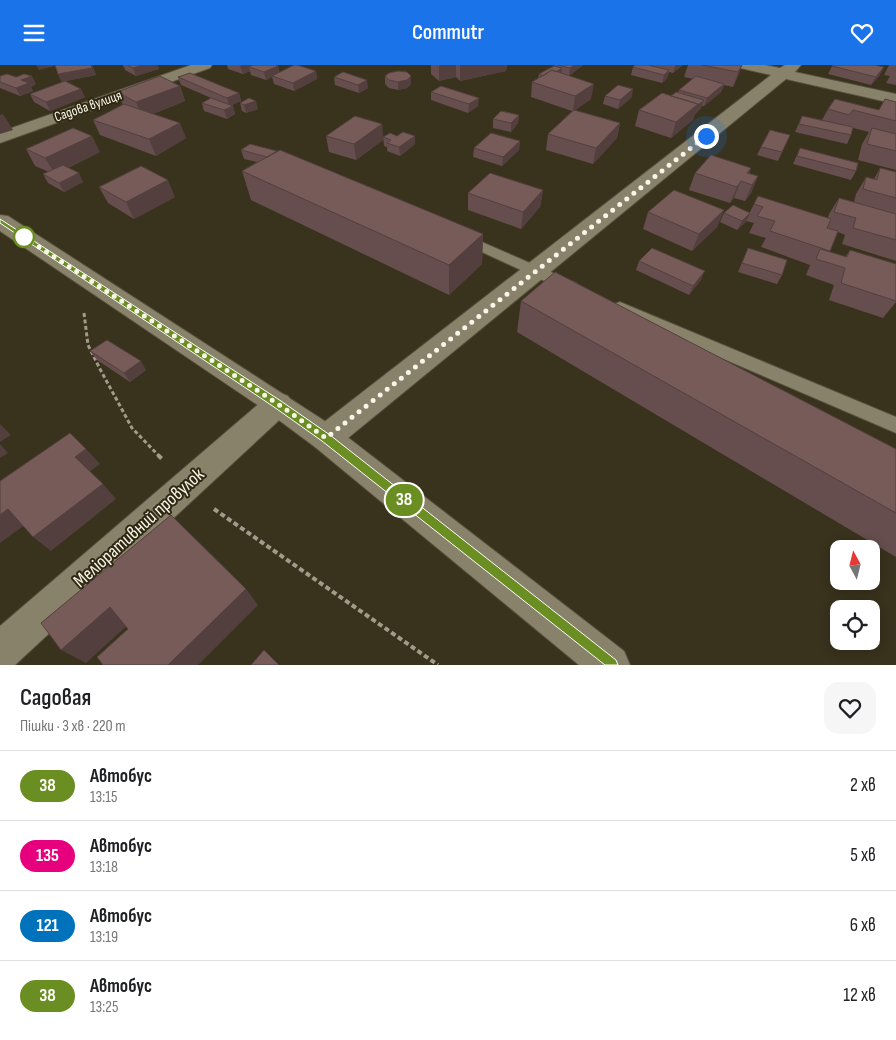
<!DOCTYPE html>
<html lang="uk">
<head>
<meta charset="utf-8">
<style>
  body { margin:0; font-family:"Sofia Sans Condensed",sans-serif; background:#f6f6f6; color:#202124; height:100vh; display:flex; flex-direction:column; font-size:19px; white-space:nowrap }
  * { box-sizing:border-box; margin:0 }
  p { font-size:16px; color:#757577 }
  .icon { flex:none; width:28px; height:28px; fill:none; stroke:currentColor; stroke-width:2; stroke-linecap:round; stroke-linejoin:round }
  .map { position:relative; height:600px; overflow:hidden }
  .sheet { display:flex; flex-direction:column; background:#fff; flex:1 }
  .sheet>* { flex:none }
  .badge { padding:0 10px; border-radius:16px; font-size:18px; line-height:32px }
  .needle { width:32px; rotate:353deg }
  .controls { position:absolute; left:830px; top:475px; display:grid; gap:10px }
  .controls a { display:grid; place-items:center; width:50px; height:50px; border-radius:10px; background:#fff; box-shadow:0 2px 12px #0003; font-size:25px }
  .you { position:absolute; width:25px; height:25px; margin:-12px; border:4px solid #fff; border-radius:50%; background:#1a73e8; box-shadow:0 0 0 8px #1a73e833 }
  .map>.badge { position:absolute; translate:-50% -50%; box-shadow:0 0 0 2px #fff }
  .round { display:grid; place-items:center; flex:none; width:52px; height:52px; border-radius:15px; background:#f6f6f6 }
  .overview { display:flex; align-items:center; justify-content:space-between; height:85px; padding:0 20px }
  h1 { font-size:24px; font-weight:600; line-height:38px }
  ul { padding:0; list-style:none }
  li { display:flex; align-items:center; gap:15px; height:70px; padding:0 20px; border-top:1px solid #e0e0e0 }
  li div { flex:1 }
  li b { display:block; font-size:19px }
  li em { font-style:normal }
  li .badge { min-width:55px; font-weight:700; text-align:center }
  header { display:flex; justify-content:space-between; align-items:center; height:65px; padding:0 20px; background:#1a73e8; color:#fff; font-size:22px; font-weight:600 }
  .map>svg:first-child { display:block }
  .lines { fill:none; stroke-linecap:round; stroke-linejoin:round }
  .service-casing { stroke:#554f3c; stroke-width:2 }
  .minor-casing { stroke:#554f3c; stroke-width:2 }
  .secondary-casing { stroke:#554f3c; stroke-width:2 }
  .path-far1 { stroke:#a09b8a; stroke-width:3; stroke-dasharray:4 2.5; stroke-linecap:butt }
  .path { stroke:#a09b8a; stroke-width:4; stroke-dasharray:5 3; stroke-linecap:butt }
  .service { fill:#89826a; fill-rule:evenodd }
  .minor { fill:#89826a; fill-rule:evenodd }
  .secondary { fill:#89826a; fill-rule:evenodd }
  .wall { fill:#654e4d }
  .shaded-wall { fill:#53403e }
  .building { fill:#765b59; stroke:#53403e }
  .line { fill:#6b8e23; stroke:#fff }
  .walk { stroke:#f9f5e8; stroke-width:5; stroke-dasharray:0 9 }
  .stop-dot { fill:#fff; stroke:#6b8e23; stroke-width:2.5 }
  .labels { text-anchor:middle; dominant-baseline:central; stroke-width:4; stroke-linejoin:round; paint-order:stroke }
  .far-street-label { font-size:14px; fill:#f9f5e8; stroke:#2f2813 }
  .near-street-label { font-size:19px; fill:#f9f5e8; stroke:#2f2813 }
</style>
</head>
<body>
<header><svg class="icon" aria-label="menu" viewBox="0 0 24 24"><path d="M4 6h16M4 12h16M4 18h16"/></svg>Commutr<svg class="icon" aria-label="heart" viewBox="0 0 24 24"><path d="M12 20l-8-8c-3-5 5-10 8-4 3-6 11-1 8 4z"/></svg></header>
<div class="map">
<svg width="896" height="600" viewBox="0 0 896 600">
  <rect width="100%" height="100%" fill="#39321d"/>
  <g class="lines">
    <!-- service casing -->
    <g class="service-casing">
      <path id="service" d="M461,168l115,50 3,4 -3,4h-10l-110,-51 -2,-3z
        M620,237l276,115v16l-282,-121 -2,-4 2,-4z"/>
    </g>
    <!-- minor casing -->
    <g class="minor-casing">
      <path id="minor" d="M191,0h21l-2,3 -210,75v-11z
        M738,0h27l15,3 5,-3h16l-6,7 101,22v10l-110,-25 -449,368 -11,4 -11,-4 -4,-9 4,-9 456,-354 -31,-7z
        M278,327l10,4 5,8 -5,8 -273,253h-15v-39l268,-230z"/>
    </g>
    <!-- secondary casing -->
    <g class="secondary-casing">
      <path id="secondary" d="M0,150l8,1 329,213 287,222 6,14h-51l-264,-218 -47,-35 -268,-181z"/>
    </g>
    <!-- path-far1 -->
    <path class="path-far1" d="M84,248l4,32 12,24 32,59 28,29"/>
    <!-- path -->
    <path class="path" d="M158,390l5,5
      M214,444l224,156"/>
    <!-- service -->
    <use href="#service" class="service"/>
    <!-- minor -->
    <use href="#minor" class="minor"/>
    <!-- secondary -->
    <use href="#secondary" class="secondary"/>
  </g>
  <!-- wall -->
  <path class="wall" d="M55,0h37l4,10 -31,6 20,16 -35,14 -16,-9 -4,-8 32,-12 -4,-8z
    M123,0h34l2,4 -23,7 -11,-6z
    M227,0h49l2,1 1,6 37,-1 1,8 -23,12 -20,-7 -2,-7 -6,3 -15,-5 -1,-4 -7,3 -15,-5z
    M431,0h76l-1,6 -46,10 -4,-4 -17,4 -8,-7z
    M554,0h29l-14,11 22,23 -16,11 45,13 -3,15 -24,26 -47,-14 2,-16 24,-23 -41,-14 1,-15 6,-4 1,-4 15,-8z
    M650,0h33l-10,8 -4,-1 -2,6 -5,5 -31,-8 2,-8z
    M688,0h54l-4,11 -5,11 -9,-2 -3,7 -17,14h-2l-1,2 -6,6 -2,6 -22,18 -36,-12 4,-16 39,-17 1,-3 14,-11 -9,-2z
    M889,0h7v20l-10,-2 4,-7 -6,-1z
    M832,1l48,9 -9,10 -43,-11z
    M0,11l36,8 -5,3 2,4 -13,5 -20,-8z
    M385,11h26v8l-4,4 -9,2 -9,-2 -4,-4z
    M178,12l61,16 2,8 -9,4 1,1 2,8 -8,5 -23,-8 -2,-8 9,-5 -30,-13z
    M334,12l34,11 -9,5 -24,-8z
    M180,21l5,15 -32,13 33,24 -30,18 -56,-21 -7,-15 30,-15 -6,-13z
    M431,27l47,14 -10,7 -37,-13z
    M605,31l27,1 -14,12 -15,-5z
    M896,37v68l-38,-10 4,-16 7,-12 -16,-4 -2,7 -4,9 -52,-12 7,-16 20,4 6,-11 50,1z
    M240,38l18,6 -12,4 -4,-2z
    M519,50l-1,8 -7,9 -18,-4v-9z
    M382,59l1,16 -27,20 -27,-8 -3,-16z
    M790,70l-12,26 -21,-6 4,-8z
    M397,71h18v8l-15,12 -13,-5v-4l-3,-1 -1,-9z
    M520,76l-1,9 -17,16 -29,-9 1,-9z
    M250,79l233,90 -1,30 -33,31 -198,-95 -9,-29 15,-9 -13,-3 -3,-9z
    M800,83l56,23 -5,9 -58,-16z
    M26,84l74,3 -32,16 15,14 -19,10 -16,-9 -5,-9 6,-2 -14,-6z
    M751,103l-2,5 9,3 -7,17 -6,8 -11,-3 -4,5 -41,-13 6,-17z
    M880,103l16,4v89l-54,-17 3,-9 -7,-3 -8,20 15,5 5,-7 46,51v1l-13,16 -54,-18 5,-15 -28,-10 4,-10 -49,-18 5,-9 -17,-5 5,-10 -8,-2 -9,9 -17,-8 4,-9 26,-1 4,-8 74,14 1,-4 10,-16 15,4 2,-8 10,-17 8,2z
    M99,122l76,10 -41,22 -26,-16z
    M543,125l-3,17 -19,22 -53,-19v-17z
    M724,145l-7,17 -25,24 -49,-22 5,-17z
    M748,183l34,27 -5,9 -39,-12z
    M639,196l62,19 -12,15 -53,-25z
    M521,236l375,148v108l-379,-225z
    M90,286l56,19 -16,12 -33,-22z"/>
  <!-- shaded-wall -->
  <path class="shaded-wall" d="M36,0h18l1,1 -16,4z
    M92,0l4,10 -34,7 -4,-8z
    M143,0h14l2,4 -23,7 -3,-8z
    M243,0h17l-11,2 1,4 -7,3 -3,-8z
    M439,0h17v12l-17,4z
    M460,0h47l-1,6 -46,10z
    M574,0h9l-14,11 1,-8z
    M676,0h7l-10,8 2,-7z
    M742,0l-4,11 -5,11 5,-15z
    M278,1l1,8 -7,2v1l-6,3 -2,-8z
    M884,2l-4,8 -9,10 5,-8z
    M562,3l-1,8 -14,1z
    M669,5l-2,8 -5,5 2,-8z
    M316,6l1,8 -23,12 -1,-8z
    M32,11l4,8 -5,3 2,4 -13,5 -4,-8 5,-8z
    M411,11v8l-4,4 -9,2v-8z
    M367,15l1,8 -9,5 -1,-8z
    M594,19l-3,15 -18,12 2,-15z
    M724,19l-3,8 -17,14 3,-8z
    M180,21l5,15 -42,17 -7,-16z
    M81,24l4,8 -35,14 -4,-9z
    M633,24l-1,8 -14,12 2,-9z
    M239,28l2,8 -12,5 -2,-8z
    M479,33l-1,8 -10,7 1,-9z
    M704,35l-3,8 -6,6 -2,6 -22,18 5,-16z
    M256,36l2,8 -12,4 -2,-8z
    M233,41l2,8 -8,5 -3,-9z
    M3,49l10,16 -13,4v-19z
    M519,50l-1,8 -7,9v-9z
    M180,58l6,15 -30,18 -7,-17z
    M620,58l-3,15 -24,26 3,-16z
    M382,59l1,16 -27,20 -2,-16z
    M92,71l8,16 -45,22 -10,-16z
    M415,71v8l-15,12 -1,-9z
    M520,76l-1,9 -17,16 1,-9z
    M79,108l4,9 -19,10 -5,-9z
    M758,111l-7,17 -6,8 7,-16z
    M168,115l7,17 -41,22 -8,-17z
    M741,116l-7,17 -4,5 7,-16z
    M543,125l-3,17 -19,22 2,-17z
    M724,145l-7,17 -25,24 7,-17z
    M750,148l-4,9 -9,8 5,-9z
    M483,169l-1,30 -33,31v-30z
    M705,206l-4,9 -12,15 4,-9z
    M141,296l5,9 -16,12 -6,-9z
    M0,359l11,11 -11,7z
    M0,379l8,9 -8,5z
    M86,384l14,15 -11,8 -14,-15z
    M103,419l13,15 -65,52 -18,-14z
    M8,444l18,15 -26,19v-28z
    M246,524l12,16 -60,60h-30z
    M110,542l21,15 -45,41 -25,-13z"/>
  <!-- building -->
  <path class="building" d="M55,0h36l1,3 -34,6z
    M127,0h16l-10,3z
    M253,0h23l2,1 -14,6 -15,-5z
    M294,0h3l19,6 -23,12 -21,-7z
    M557,0h17l-4,3z
    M635,0h13l21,5 -5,5 -31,-8z
    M702,0h40l-4,7z
    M833,0h42l9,2 -8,10 -44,-11z
    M554,1l8,2 -6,4 -4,-2 -9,6 -4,-2z
    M552,5l42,14 -19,12 -43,-14z
    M398,6l9,1 4,4 -4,4 -9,2 -9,-2 -4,-4 4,-3z
    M343,7l24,8 -9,5 -24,-8z
    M190,8l49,20 -12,5 -49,-21z
    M7,9l9,3 8,-3 8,2 -11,4 8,3 -13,5 -16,-6v-6z
    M160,11l20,10 -44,16 -19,-10z
    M696,11l28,8 -17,14 -28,-8z
    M65,16l16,8 -35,13 -16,-8z
    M618,20l15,4 -13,11 -15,-4z
    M441,21l38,12 -10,6 -38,-12z
    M676,27l28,8 -6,5v-1l-27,-8z
    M662,28l36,11 -22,18 -37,-12z
    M211,33l22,8 -9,4 -22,-7z
    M249,33l7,3 -12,4 -4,-2z
    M835,34l44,11 6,-11 11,3v19l-43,-11 -4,5 -21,-6z
    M124,39l56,19 -31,16 -56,-19z
    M574,45l46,13 -24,25 -48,-14z
    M501,46l18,4 -8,8 -18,-4z
    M355,51l27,8 -28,20 -28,-8z
    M802,51l51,11 -2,8 -52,-11z
    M73,63l19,8 -47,22 -19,-9z
    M872,63l24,6v17l-29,-7z
    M770,65l20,5 -8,17 -21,-5z
    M403,67l12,4 -16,11 -12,-4 4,-3 -8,-3 7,-4 7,3z
    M491,68l29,8 -17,16 -29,-9z
    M250,79l27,7 -10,6 -26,-7z
    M800,83l58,15 -2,8 -59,-15z
    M280,85l203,84 -34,31 -207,-94z
    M711,90l40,13 -4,5 11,3 -6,9 -11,-4 -4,6 -42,-14z
    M63,100l16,8 -20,10 -16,-9z
    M141,101l27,14 -42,22 -27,-15z
    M880,103l16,4v26l-33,-9 3,-12 11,3z
    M490,108l53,17 -20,22 -55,-19z
    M674,125l50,20 -25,24 -51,-22z
    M758,131l73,23 -4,9 11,3 -8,20 -60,-20 5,-10 -18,-5 6,-9 -9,-3z
    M839,133l57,16v26l-43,-12 3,-10 -22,-6z
    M733,140l17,8 -8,8 -18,-8z
    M652,183l53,23 -12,15 -54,-25z
    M748,183l39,12 -5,15 -40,-12z
    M820,184l27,8 3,-7 46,14v37l-55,-18 4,-15 -29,-9z
    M555,207l341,177v64l-375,-212z
    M107,275l34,21 -17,12 -34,-22z
    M70,368l16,16 -11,8 28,27 -70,53 -25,-28 -8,6v-34z
    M171,450l75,74 -78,76h-65l-6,-8 31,-28 -18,-22 -49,43 -20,-27z
    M264,585l15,15h-28z"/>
  <!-- line -->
  <path class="line" d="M0,154l281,182 49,34 286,225 2,5h-13l-283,-224 -48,-34 -274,-184z"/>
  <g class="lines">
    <!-- walk -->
    <path class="walk" d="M24,172l254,167 48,34 380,-302"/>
  </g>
  <!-- markers -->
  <circle class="stop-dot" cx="24" cy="172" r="10"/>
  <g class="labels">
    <!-- far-street labels -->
    <g class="far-street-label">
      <text transform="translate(88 41) rotate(-19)">Садова вулиця</text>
    </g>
    <!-- near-street labels -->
    <g class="near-street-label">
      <text transform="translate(139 463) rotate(-42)">Меліоративний провулок</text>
    </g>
  </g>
</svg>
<div class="controls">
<a><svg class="needle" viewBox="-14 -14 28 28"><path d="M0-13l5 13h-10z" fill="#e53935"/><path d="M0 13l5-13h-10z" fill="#757577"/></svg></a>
<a><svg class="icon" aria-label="locate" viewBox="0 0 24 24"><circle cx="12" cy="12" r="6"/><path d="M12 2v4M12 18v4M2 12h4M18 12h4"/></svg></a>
</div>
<div class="you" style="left:706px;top:71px"></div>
<b class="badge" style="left:404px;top:435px;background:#6b8e23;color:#fff">38</b>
</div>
<section class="sheet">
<div class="overview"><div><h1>Садовая</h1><p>Пішки · 3 хв · 220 m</p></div><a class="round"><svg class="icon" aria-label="heart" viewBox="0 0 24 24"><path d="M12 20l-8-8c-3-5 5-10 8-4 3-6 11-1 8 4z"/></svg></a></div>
<ul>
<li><span class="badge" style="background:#6b8e23;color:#fff">38</span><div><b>Автобус</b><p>13:15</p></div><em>2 хв</em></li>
<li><span class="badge" style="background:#e6007e;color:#fff">135</span><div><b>Автобус</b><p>13:18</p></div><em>5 хв</em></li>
<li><span class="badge" style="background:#0072bc;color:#fff">121</span><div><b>Автобус</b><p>13:19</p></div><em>6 хв</em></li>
<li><span class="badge" style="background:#6b8e23;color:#fff">38</span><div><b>Автобус</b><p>13:25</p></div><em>12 хв</em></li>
</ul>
</section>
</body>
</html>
